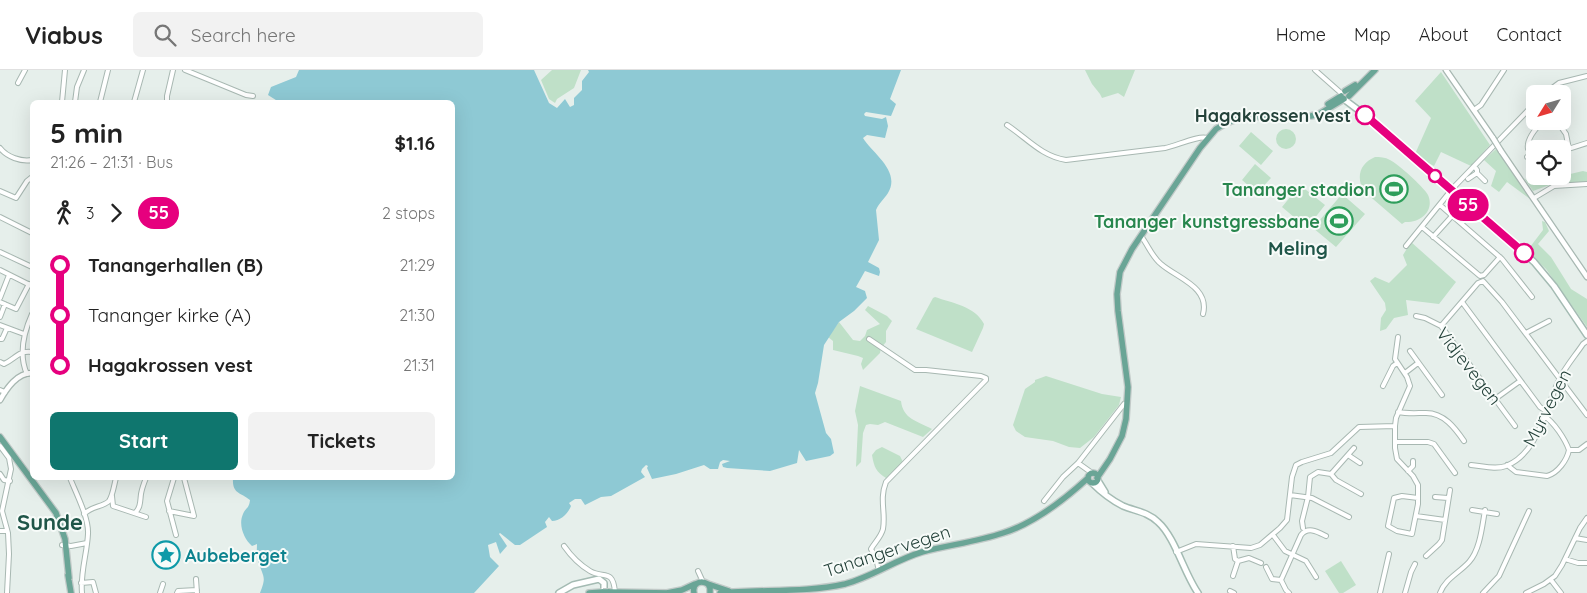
<!DOCTYPE html>
<html lang="en">
<head>
<meta charset="utf-8">
<style>
  body { margin:0; font-family:Quicksand,sans-serif; background:#f2f2f2; color:#222; height:100vh; display:flex; flex-direction:column; font-size:19px; white-space:nowrap }
  * { box-sizing:border-box; margin:0 }
  p { font-size:16px; color:#767676 }
  .icon { flex:none; width:28px; height:28px; fill:none; stroke:currentColor; stroke-width:2; stroke-linecap:round; stroke-linejoin:round }
  .map { position:relative; flex:1; overflow:hidden }
  .drawer { position:absolute; left:30px; top:30px; width:425px; height:380px; display:flex; flex-direction:column; background:#fff; border-radius:8px; box-shadow:0 5px 20px #0002 }
  .drawer>* { flex:none }
  .badge { padding:0 10px; border-radius:16px; font-size:18px; line-height:32px }
  .needle { width:32px; rotate:233deg }
  .buttons { position:absolute; left:1526px; top:15px; display:grid; gap:10px }
  .buttons a { display:grid; place-items:center; width:45px; height:45px; border-radius:8px; background:#fff; box-shadow:0 5px 20px #0002; font-size:25px }
  .map>.badge { position:absolute; translate:-50% -50%; box-shadow:0 0 0 2px #fff }
  .legs { display:flex; align-items:center; gap:8px; height:55px; padding:0 20px; font-size:16px }
  .legs p { margin-inline-start:auto }
  .headline { display:flex; align-items:center; justify-content:space-between; height:85px; padding:0 20px }
  h1 { font-size:28px; font-weight:700; line-height:38px }
  .action { display:flex; gap:10px; margin-top:auto; padding:10px 20px }
  .action a { flex:1; height:58px; border-radius:8px; background:#0f766e; color:#fff; font-size:20px; font-weight:700; line-height:58px; text-align:center }
  .action a+a { background:#f2f2f2; color:#222 }
  ul { padding:0 20px; list-style:none }
  li { display:flex; align-items:center; gap:18px; height:50px; font-size:19px }
  li i { display:grid; place-items:center; width:8px; height:100%; margin:0 6px; background:currentColor }
  li i::after { content:''; width:12px; height:12px; margin:-6px; border:4px solid; border-radius:50%; background:#fff }
  li p { margin-inline-start:auto }
  li:first-child i { background:linear-gradient(#0000 50%,currentColor 0) }
  li:last-child i { background:linear-gradient(currentColor 50%,#0000 0) }
  header { display:flex; align-items:center; gap:30px; box-sizing:border-box; height:70px; padding:0 25px; background:#fff; border-bottom:1px solid #e0e0e0 }
  header strong { font-size:24px }
  nav { display:flex; gap:28px; margin-inline-start:auto; font-size:18px }
  .search { width:350px; height:45px; background:#f2f2f2; display:flex; align-items:center; gap:12px; box-sizing:border-box; padding:0 18px; border-radius:8px; color:#767676; font-size:19px }
  .map>svg:first-child { display:block }
  .green { fill:#bfe0c8 }
  .water { fill:#8ec9d4 }
  .lines { fill:none; stroke-linecap:round; stroke-linejoin:round }
  .minor-casing { stroke:#a8b8b2; stroke-width:6 }
  .tertiary-casing { stroke:#a8b8b2; stroke-width:7 }
  .secondary-casing { stroke:#a4bbb3; stroke-width:8 }
  .primary-casing { stroke:#c2cac8; stroke-width:8 }
  .minor { stroke:#fff; stroke-width:4 }
  .tertiary { stroke:#fff; stroke-width:4.5 }
  .secondary { stroke:#fff; stroke-width:5 }
  .primary { stroke:#6aa596; stroke-width:5.5 }
  .tertiary-bridge-casing { stroke:#a8b8b2; stroke-width:7; stroke-linecap:butt }
  .primary-bridge-casing { stroke:#c2cac8; stroke-width:8; stroke-linecap:butt }
  .tertiary-bridge { stroke:#fff; stroke-width:4.5 }
  .primary-bridge { stroke:#6aa596; stroke-width:5.5 }
  .line-1-casing { stroke:#fff; stroke-width:11 }
  .line-1 { stroke:#e6007e; stroke-width:8 }
  .stop-1-dot { fill:#fff; stroke:#e6007e; stroke-width:2.5 }
  .labels { text-anchor:middle; dominant-baseline:central; stroke-width:4; stroke-linejoin:round; paint-order:stroke }
  .stop-label { font-size:18px; font-weight:bold; fill:#24423a; stroke:#f7fbf9; text-anchor:end }
  .leisure-label { font-size:18px; font-weight:bold; fill:#27864d; stroke:#f7fbf9; text-anchor:end }
  .street-label { font-size:18px; fill:#24423a; stroke:#f7fbf9 }
  .culture-label { font-size:18px; font-weight:bold; fill:#0d838f; stroke:#f7fbf9; text-anchor:start }
  .neighbourhood-label { font-size:19px; font-weight:bold; fill:#1f5548; stroke:#f7fbf9 }
  .district-label { font-size:22px; font-weight:bold; fill:#1f5548; stroke:#f7fbf9 }
</style>
</head>
<body>
<header>
<strong>Viabus</strong>
<div class="search"><svg class="icon" aria-label="search" viewBox="0 0 24 24"><circle cx="10" cy="10" r="6"/><path d="M15 15l6 6"/></svg>Search here</div>
<nav><a>Home</a><a>Map</a><a>About</a><a>Contact</a></nav>
</header>
<div class="map">
<svg width="1587" height="523" viewBox="0 0 1587 523">
  <rect width="100%" height="100%" fill="#e6efeb"/>
  <!-- green -->
  <path class="green" d="M552,0h29l-7,18 -17,11 -2,4 -6,-4 -8,-19z
    M1085,0h50l-11,27 -6,-4 -16,5 -2,-4 -8,-10z
    M1441,2l49,73 -19,21 -30,-14 -7,14 -19,-10v-2l16,-36 -16,-17z
    M1276 69a10 10 0 1 1 20 0a10 10 0 1 1-20 0Z
    M1251,62l22,19 -12,14 -22,-19z
    M1496,79l34,50 -23,-17 -8,10 -8,-6 5,-15 -12,-11z
    M1375,87c5,0 10,0 15,3 8,4 34,27 38,35 7,16 -8,28 -23,27l-3,2 -43,-37 2,-2c-4,-13 2,-23 14,-28z
    M1255,94l16,14 -14,15 -15,-13z
    M1583,101l4,1v10l-32,1 -22,8 -9,-13 10,7 15,-6z
    M1300,115l25,20 -18,23 -25,-21z
    M1342,124l23,20 -29,33 -23,-19z
    M1542,151l3,1 4,9 -11,13 13,13 20,32 16,10v28l-41,-58 -19,-18 16,-21z
    M1411,172l45,40 -17,22 -33,-4 2,15 -14,3 -8,11 -6,2 1,-13 5,-8 -1,-7 -15,-22 5,-4 14,6 18,-18 -4,-10z
    M935,227c17,6 40,9 49,27l-1,4 -11,24 -56,-23 17,-31z
    M868,236l19,10 5,5 -6,10v11l-5,6 -1,5 -17,17 -2,-6 2,-6 -5,-2 -25,-6v-9l-5,-4 11,-15 14,18 7,1 5,-5 2,-6 13,-6 -15,-14z
    M1046,306l56,18 19,3 -2,8 -25,32 -14,11 -11,-1 -16,-6 -28,-4 -9,-6 -3,-6 12,-36 10,-7v-2z
    M860,316l41,15c2,18 16,20 31,28l-9,8 -38,-15 -7,3 -8,-1 -4,1 -3,8 -2,29 -5,5 2,-42 -3,-14z
    M882,377l18,9 3,6 -17,16c-10,-6 -12,-11 -14,-23l4,-5z
    M1341,491l15,24 -13,8h-4l-14,-22z"/>
  <!-- water -->
  <path class="water" d="M299,0h235l15,33 8,5 8,-9 5,8 4,-2v-7l8,-8v-9l7,-9 -1,-2h313l-11,29 6,5 -5,12 -25,-4 -2,2 1,2 17,3 4,-2 2,9 -3,12 -18,-3 -4,3c10,16 38,33 25,55 -4,6 -9,10 -12,17l3,30 -11,22 11,6 1,4 -1,4 -14,-5 -9,16 9,4 2,7 -13,13 -15,11 -15,23 -6,38 -3,10 11,40 5,6 3,14 -4,3 -24,5 -7,-11 -2,13 -27,8 -43,-3 -4,-1 -1,-3 8,-3 -7,-1 -3,2 -2,7h-8l-6,-4 -28,9 -24,5 -5,-11 1,-2 -2,-1 -4,4 -1,3 4,5 -34,19 -10,1 -16,8 -4,-6h-6l-6,4 2,3c-3,8 -11,15 -19,15l-3,-4 -4,5 2,5 -27,18h-5l-15,-12 -1,1 8,12 -7,8 -4,-12 -8,3 2,12 9,9 -25,27h-214c7,-17 3,-16 -2,-32 -2,-6 -1,-12 -1,-17l-5,2c-8,-7 -14,-21 -9,-32 3,-7 6,-5 7,-14 -10,-8 -18,-6 -17,-22h219v-376h-173l-11,-7 3,-8 25,-10z"/>
  <g class="lines">
    <!-- minor casing -->
    <g class="minor-casing">
      <path id="minor" d="M185,0l61,25 7,1
        M1315,0l26,23
        M18,13l7,-13
        M1544,24l15,-11 28,-7
        M62,32l3,-32
        M75,32l2,-15 7,-17
        M100,32l8,-32
        M134,32l9,-32
        M167,32v-6l6,-26
        M1474,40l7,-5 23,-35
        M1557,51l9,13 3,15
        M1007,55c20,13 34,31 59,35l99,-12c11,-2 34,-13 42,-10
        M0,78c7,9 21,14 32,12
        M1528,79c-2,-10 8,-21 15,-28
        M1562,81l25,-8
        M1527,87l8,-1
        M1474,96l3,4v3l8,8
        M1468,109l9,-6
        M0,121l16,7 11,-17 5,-4
        M1534,128l20,-12 33,-2
        M1440,135l62,54 30,38
        M0,147l32,16
        M1422,157l58,49 4,-1 16,-18
        M1141,166c7,9 11,21 20,28 16,14 49,23 42,50
        M1433,167l19,-21
        M1406,176l47,-58 82,-85
        M0,182l32,15
        M0,200l32,16
        M0,228l9,-23
        M0,232l16,7 13,-25
        M1462,232l78,105 6,4
        M1416,246l9,2 16,8 74,100
        M0,247l5,-13
        M0,255l24,9
        M1441,256l37,-43 5,-2 19,21 85,113
        M1526,263l23,-12
        M1398,267l-3,22 12,18 3,9 -14,32 -1,8v22l2,11 16,17 5,9v19l-6,30 -15,-3 -9,-5 6,-28 8,-2 16,2
        M0,269h2l5,-11
        M869,269l46,31h11l55,6 5,2v2l-100,102c-7,18 0,30 -3,47 -2,8 -8,13 -12,20l5,9 3,13
        M1410,281l32,44
        M0,292l4,2c11,-5 15,-14 28,-12
        M1405,303l13,-10
        M27,304c-9,-20 -3,-42 5,-60
        M1383,316l10,-20 4,-3
        M0,320l5,2
        M1495,329l25,-18
        M1398,342c10,2 19,1 28,1 18,0 29,15 38,28
        M1395,372h33l6,2 21,29
        M0,376l9,12 2,11 -9,42 6,22 1,21 -2,39
        M1354,378l-23,26 5,6 25,14
        M1569,380h10l8,-6
        M1348,385l12,8
        M1078,393l14,10
        M1471,395c12,1 24,5 35,1 33,-13 39,-58 53,-86 6,-13 16,-24 24,-36l4,-3
        M1507,395l9,7 31,4c11,-3 20,-16 22,-26 -4,-11 -15,-28 -25,-34
        M1408,401l5,-5v-5
        M0,404l4,6 6,1
        M70,408c6,15 19,40 18,56 -1,20 -8,39 -6,59
        M174,408l-7,23 9,34
        M1290,425l22,3 37,19
        M112,426l1,10 33,11
        M1435,427l13,1
        M1044,431l19,-24 15,-14 46,-59
        M1472,440l25,4
        M169,441l25,5 -10,-38
        M135,443c6,-6 5,-12 6,-19 1,-6 3,-11 5,-16
        M84,444c8,-8 19,-7 25,-13 4,-6 5,-16 7,-23
        M1416,446l29,4
        M1303,458l-1,-7 6,-24 2,-20 8,-5 13,2
        M0,461h7
        M1273,465l12,16 21,10 10,16
        M1575,468l12,2
        M62,475l9,1 16,-3
        M564,476c7,10 16,19 26,25 13,8 23,-3 25,21
        M1233,476l2,13 3,2 11,-3 12,5
        M1176,482l20,-8 55,4 9,-3 20,-17 7,-8 5,-43 4,-12 6,-3 29,-9 28,-26 36,-1
        M1426,486l13,-12 3,-4 8,-50
        M1565,489l13,4h9
        M1266,497l6,12 9,1
        M698,501l5,11
        M1233,506l5,-15
        M196,509l1,14
        M1551,510l10,13
        M81,513l12,-1 3,11
        M1230,521l4,2
        M160,523l3,-9
        M177,523l1,-2 19,-1
        M1289,523l-3,-3 -5,-10 20,-45c7,-9 17,-3 25,1
        M1380,523l9,-39
        M1405,523l6,-21 4,-8
        M1440,523c5,-14 19,-20 29,-31 11,-12 13,-35 16,-52
        M1483,523l16,-17 30,-65
        M1526,523l18,-9 11,-8 7,-11 18,-37 7,-10"/>
    </g>
    <!-- tertiary casing -->
    <g class="tertiary-casing">
      <path id="tertiary" d="M1446,0l47,68
        M1501,81l86,126
        M0,330c7,-12 17,-27 32,-27"/>
    </g>
    <!-- secondary casing -->
    <g class="secondary-casing">
      <path id="secondary" d="M1345,30l20,15 169,147 20,24 33,49
        M1097,409l8,13
        M1092,413c9,9 19,17 31,23 12,5 25,6 35,16 17,15 26,51 40,71
        M559,523l14,-8 26,-6 5,4v10"/>
    </g>
    <!-- primary casing -->
    <g class="primary-casing">
      <path id="primary" d="M1345,21l10,-6
        M1349,26l26,-26
        M1328,34l13,-8
        M0,367l56,76 9,26 4,39
        M1088 408a5 5 0 1 1 10 0a5 5 0 1 1-10 0Z
        M1097,408l13,-19 12,-23 4,-17 2,-32 -10,-76 -1,-17 3,-22 12,-23 68,-101 16,-19 10,-6 17,-6 68,-1 8,-2 25,-15
        M68,505l3,18
        M708,514l21,7
        M608,522l62,1
        M589,523l14,-1
        M667,523l15,-3 13,-6
        M694,523c-2,-9 6,-14 14,-9l2,4v5
        M720,523c42,-4 84,0 125,-9 27,-7 50,-24 77,-32 26,-7 54,-10 81,-19 32,-10 61,-33 85,-55"/>
    </g>
    <!-- minor -->
    <use href="#minor" class="minor"/>
    <!-- tertiary -->
    <use href="#tertiary" class="tertiary"/>
    <!-- secondary -->
    <use href="#secondary" class="secondary"/>
    <!-- primary -->
    <use href="#primary" class="primary"/>
    <!-- tertiary-bridge casing -->
    <g class="tertiary-bridge-casing">
      <path id="tertiary-bridge" d="M1493,68l8,13"/>
    </g>
    <!-- primary-bridge casing -->
    <g class="primary-bridge-casing">
      <path id="primary-bridge" d="M603,522h5"/>
    </g>
    <!-- tertiary-bridge -->
    <use href="#tertiary-bridge" class="tertiary-bridge"/>
    <!-- primary-bridge -->
    <use href="#primary-bridge" class="primary-bridge"/>
  </g>
  <g class="lines">
    <!-- line-1 casing -->
    <g class="line-1-casing">
      <path id="line-1" d="M1365,45l159,138"/>
    </g>
    <!-- line-1 -->
    <use href="#line-1" class="line-1"/>
  </g>
  <!-- icons -->
  <defs>
    <g id="stadium-ring" transform="scale(1.4375)"><circle r="9.5" fill="#f7fbf9" stroke="#2e9e5b" stroke-width="1.5"/><path d="M0-5a6.5 5 0 1 0 0 10a6.5 5 0 1 0 0-10ZM-3.5-1.8h7v3.6h-7Z" fill="#2e9e5b"/></g>
    <g id="sight-ring" transform="scale(1.4375)"><circle r="9.5" fill="#f7fbf9" stroke="#0f9aa8" stroke-width="1.5"/><path d="M0-6L1.8-2.2L6-1.7L2.9 1.2L3.7 5.4L0 3.3L-3.7 5.4L-2.9 1.2L-6-1.7L-1.8-2.2Z" fill="#0f9aa8"/></g>
  </defs>
  <g fill-rule="evenodd">
    <use href="#stadium-ring" x="1394" y="119"/>
    <use href="#stadium-ring" x="1339" y="151"/>
    <use href="#sight-ring" x="166" y="485"/>
  </g>
  <!-- markers -->
  <g class="stop-1-dot">
    <circle cx="1365" cy="45" r="9"/>
    <circle cx="1435" cy="106" r="6"/>
    <circle cx="1524" cy="183" r="9"/>
  </g>
  <g class="labels">
    <!-- stop labels -->
    <g class="stop-label">
      <text x="1351" y="45">Hagakrossen vest</text>
    </g>
    <!-- leisure labels -->
    <g class="leisure-label">
      <text x="1375" y="119">Tananger stadion</text>
      <text x="1320" y="151">Tananger kunstgressbane</text>
    </g>
    <!-- street labels -->
    <g class="street-label">
      <text transform="translate(1469 296) rotate(52)">Vidjevegen</text>
      <text transform="translate(1547 338) rotate(-63)">Myrvegen</text>
      <text transform="translate(887 481) rotate(-18)">Tanangervegen</text>
    </g>
    <!-- culture labels -->
    <g class="culture-label">
      <text x="185" y="485">Aubeberget</text>
    </g>
    <!-- neighbourhood labels -->
    <g class="neighbourhood-label">
      <text x="1298" y="178">Meling</text>
    </g>
    <!-- district labels -->
    <g class="district-label">
      <text x="50" y="452">Sunde</text>
    </g>
  </g>
</svg>
<div class="buttons">
<a><svg class="needle" viewBox="-14 -14 28 28"><path d="M0-13l5 13h-10z" fill="#e53935"/><path d="M0 13l5-13h-10z" fill="#767676"/></svg></a>
<a><svg class="icon" aria-label="locate" viewBox="0 0 24 24"><circle cx="12" cy="12" r="6"/><path d="M12 2v4M12 18v4M2 12h4M18 12h4"/></svg></a>
</div>
<b class="badge" style="left:1468px;top:135px;background:#e6007e;color:#fff">55</b>
<section class="drawer">
<div class="headline"><div><h1>5 min</h1><p>21:26 – 21:31 · Bus</p></div><b>$1.16</b></div>
<div class="legs"><svg class="icon" aria-label="walk" viewBox="0 0 24 24"><circle cx="13" cy="4" r="2"/><path d="M13 8l-2 6 4 7M11 14l-3 7M7 12l3-4h3l4 4"/></svg>3<svg class="icon" aria-label="forward" viewBox="0 0 24 24"><path d="M9 5l7 7-7 7"/></svg><b class="badge" style="background:#e6007e;color:#fff">55</b><p>2 stops</p></div>
<ul>
<li><i style="color:#e6007e"></i><b>Tanangerhallen (B)</b><p>21:29</p></li>
<li><i style="color:#e6007e"></i><span>Tananger kirke (A)</span><p>21:30</p></li>
<li><i style="color:#e6007e"></i><b>Hagakrossen vest</b><p>21:31</p></li>
</ul>
<div class="action"><a>Start</a><a>Tickets</a></div>
</section>
</div>
</body>
</html>
